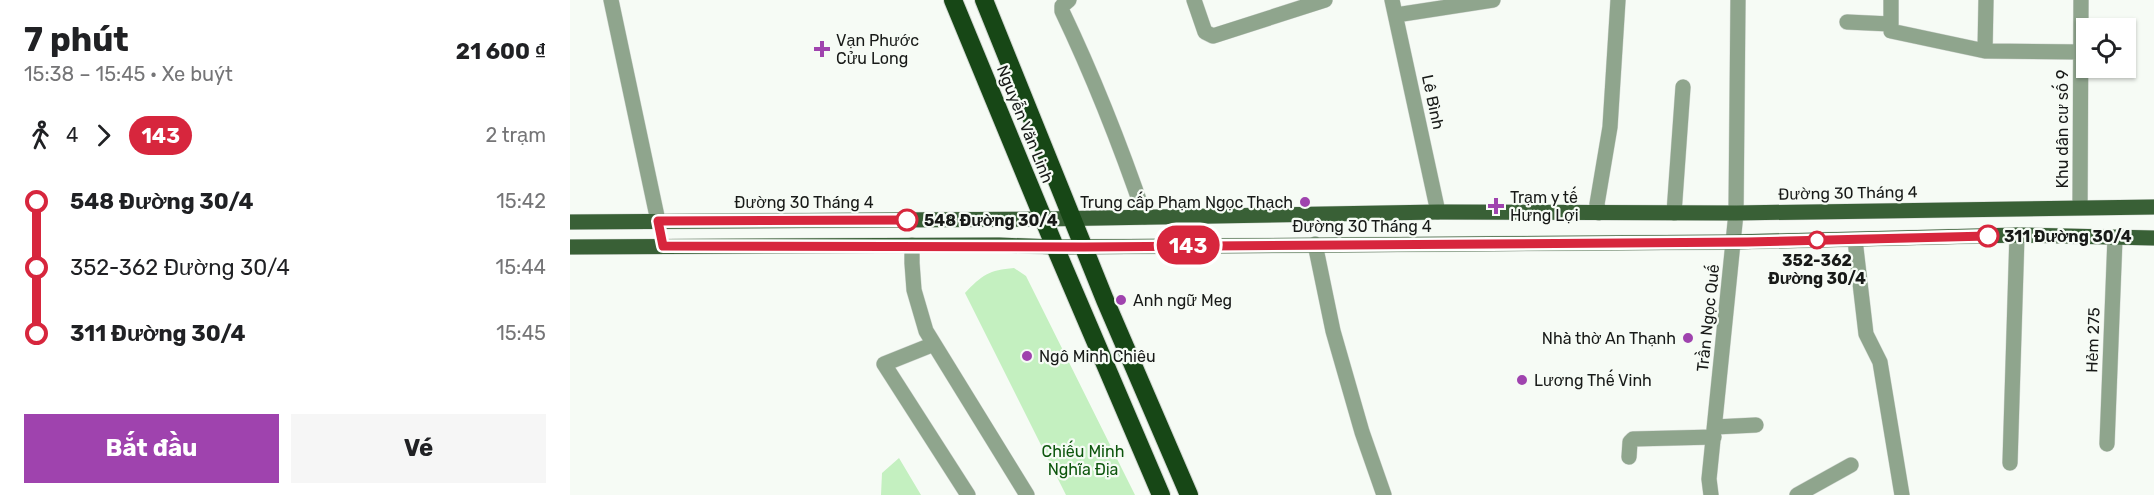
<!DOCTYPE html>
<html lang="vi">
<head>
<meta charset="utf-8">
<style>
  body { margin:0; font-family:Rubik,sans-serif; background:#f6f6f6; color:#202124; height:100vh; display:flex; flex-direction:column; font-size:22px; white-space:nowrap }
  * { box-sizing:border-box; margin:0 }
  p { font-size:20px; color:#757577 }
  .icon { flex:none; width:33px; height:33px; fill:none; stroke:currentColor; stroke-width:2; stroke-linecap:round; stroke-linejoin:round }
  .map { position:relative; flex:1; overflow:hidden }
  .side { display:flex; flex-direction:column; background:#fff; width:570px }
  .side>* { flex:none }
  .badge { padding:0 12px; border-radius:20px; font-size:21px; line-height:39px }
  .fabs { position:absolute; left:1506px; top:18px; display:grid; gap:12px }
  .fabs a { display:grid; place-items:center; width:60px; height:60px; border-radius:0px; background:#fff; box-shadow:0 2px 4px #0004; font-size:30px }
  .map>.badge { position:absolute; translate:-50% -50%; box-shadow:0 0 0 3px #fff }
  .legs { display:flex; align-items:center; gap:9px; height:66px; padding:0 24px; font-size:20px }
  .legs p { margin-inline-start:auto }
  .head { display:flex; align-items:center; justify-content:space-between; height:102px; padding:0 24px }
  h1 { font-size:33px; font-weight:700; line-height:45px }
  .action { display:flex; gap:12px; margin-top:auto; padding:12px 24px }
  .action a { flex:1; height:69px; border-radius:0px; background:#9f43ae; color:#fff; font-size:24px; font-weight:700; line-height:69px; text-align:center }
  .action a+a { background:#f6f6f6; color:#202124 }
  ul { padding:0 24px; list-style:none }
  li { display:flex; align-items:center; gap:21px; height:66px; font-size:22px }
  li i { display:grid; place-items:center; width:9px; height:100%; margin:0 8px; background:currentColor }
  li i::after { content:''; width:15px; height:15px; margin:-8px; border:4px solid; border-radius:50%; background:#fff }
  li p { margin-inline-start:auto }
  li:first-child i { background:linear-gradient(#0000 50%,currentColor 0) }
  li:last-child i { background:linear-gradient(currentColor 50%,#0000 0) }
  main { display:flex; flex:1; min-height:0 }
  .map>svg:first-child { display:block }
  .green { fill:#c4f0c0 }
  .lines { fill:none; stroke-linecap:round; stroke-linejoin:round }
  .minor-casing { stroke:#d2d7d2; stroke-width:16 }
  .major-casing { stroke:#d2d7d2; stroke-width:16 }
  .highway-casing { stroke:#d2d7d2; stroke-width:20 }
  .minor { stroke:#8fa58d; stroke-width:15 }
  .major { stroke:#396036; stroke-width:15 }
  .highway { stroke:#174716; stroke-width:18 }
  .line-1-casing { stroke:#fff; stroke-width:14 }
  .line-1 { stroke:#d7263d; stroke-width:9 }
  .poi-dot { fill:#9f43ae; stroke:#f6fbf5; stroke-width:2 }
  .stop-1-dot { fill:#fff; stroke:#d7263d; stroke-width:3 }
  .labels { text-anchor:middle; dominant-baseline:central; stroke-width:4.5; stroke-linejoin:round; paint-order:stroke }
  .poi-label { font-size:16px; fill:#181a18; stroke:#f6fbf5; text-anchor:start }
  .street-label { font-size:16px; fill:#181a18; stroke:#f6fbf5 }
  .stop-label { font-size:16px; font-weight:bold; fill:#181a18; stroke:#f6fbf5; text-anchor:start }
  .park-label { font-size:16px; fill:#0d560d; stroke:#f6fbf5 }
</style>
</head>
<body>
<main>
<section class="side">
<div class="head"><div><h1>7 phút</h1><p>15:38 – 15:45 · Xe buýt</p></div><b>21 600 ₫</b></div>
<div class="legs"><svg class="icon" aria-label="walk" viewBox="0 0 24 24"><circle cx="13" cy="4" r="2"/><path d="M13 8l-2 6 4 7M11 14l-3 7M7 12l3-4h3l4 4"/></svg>4<svg class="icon" aria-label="forward" viewBox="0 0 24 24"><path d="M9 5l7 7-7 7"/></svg><b class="badge" style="background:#d7263d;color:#fff">143</b><p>2 trạm</p></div>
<ul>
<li><i style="color:#d7263d"></i><b>548 Đường 30/4</b><p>15:42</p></li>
<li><i style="color:#d7263d"></i><span>352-362 Đường 30/4</span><p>15:44</p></li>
<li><i style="color:#d7263d"></i><b>311 Đường 30/4</b><p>15:45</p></li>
</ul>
<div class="action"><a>Bắt đầu</a><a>Vé</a></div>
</section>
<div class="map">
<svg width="1584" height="495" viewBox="0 0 1584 495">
  <rect width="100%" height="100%" fill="#f6fbf5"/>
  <!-- green -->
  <path class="green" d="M444,268l12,8 109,219h-69l-101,-202c17,-18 24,-23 49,-25z
    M329,458l22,37h-40l1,-22z"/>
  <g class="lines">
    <!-- minor casing -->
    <g class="minor-casing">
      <path id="minor" d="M41,0l47,221
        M499,0l-7,6v5c32,67 59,136 83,206
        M624,0l11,32 8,4 112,-36
        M822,0l46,212
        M1321,0v31l94,20
        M1416,0l-1,51 96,1
        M826,15l97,-15
        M1277,22l43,2
        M1510,207l1,-207
        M1029,213l-2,-9 13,-77 8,-127
        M1104,213l9,-126
        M1285,240l11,94 14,28 22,133
        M745,244l18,87 29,101 22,63
        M342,245v18l2,27 12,41 101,164
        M364,344l-50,20 84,131
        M1145,427l41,-2
        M1537,444l8,-206
        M1059,457l1,-15 3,-3 81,-2
        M1440,463l7,-228
        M1141,495l-2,-16 27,-266 2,-213
        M1227,495l54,-30"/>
    </g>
    <!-- major casing -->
    <g class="major-casing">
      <path id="major" d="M0,222l473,-3 395,-7 298,1 418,-6
        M0,247l429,-2 56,2 679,-5 283,-7 137,3"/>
    </g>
    <!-- highway casing -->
    <g class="highway-casing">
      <path id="highway" d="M383,0l102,247 106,248
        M414,0l121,300 84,195"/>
    </g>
    <!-- minor -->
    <use href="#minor" class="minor"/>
    <!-- major -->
    <use href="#major" class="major"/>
    <!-- highway -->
    <use href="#highway" class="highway"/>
  </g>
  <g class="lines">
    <!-- line-1 casing -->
    <g class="line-1-casing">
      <path id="line-1" d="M337,220l-249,1 5,25 421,1 663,-5 241,-6"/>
    </g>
    <!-- line-1 -->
    <use href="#line-1" class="line-1"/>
  </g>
  <!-- markers -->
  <g class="poi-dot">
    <path d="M249 40h6v6h6v6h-6v6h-6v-6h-6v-6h6z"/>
    <circle cx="735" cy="202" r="6"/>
    <path d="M923 197h6v6h6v6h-6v6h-6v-6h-6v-6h6z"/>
    <circle cx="551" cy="300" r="6"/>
    <circle cx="1118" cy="338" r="6"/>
    <circle cx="457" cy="356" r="6"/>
    <circle cx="952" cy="380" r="6"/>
  </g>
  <g class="stop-1-dot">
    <circle cx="337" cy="220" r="10"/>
    <circle cx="1418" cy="236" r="10"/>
    <circle cx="1247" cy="240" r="8"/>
  </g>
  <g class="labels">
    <!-- poi labels -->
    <g class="poi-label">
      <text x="266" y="40">Vạn Phước<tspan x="266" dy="18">Cửu Long</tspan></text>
      <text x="940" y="197">Trạm y tế<tspan x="940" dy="18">Hưng Lợi</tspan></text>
      <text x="723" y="202" text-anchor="end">Trung cấp Phạm Ngọc Thạch</text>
      <text x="563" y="300">Anh ngữ Meg</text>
      <text x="1106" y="338" text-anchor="end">Nhà thờ An Thạnh</text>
      <text x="469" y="356">Ngô Minh Chiêu</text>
      <text x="964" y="380">Lương Thế Vinh</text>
    </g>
    <!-- street labels -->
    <g class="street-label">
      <text transform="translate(863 102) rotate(78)">Lê Bình</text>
      <text transform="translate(455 124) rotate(68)">Nguyễn Văn Linh</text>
      <text transform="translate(1492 129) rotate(-90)">Khu dân cư số 9</text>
      <text transform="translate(1278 193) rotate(-1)">Đường 30 Tháng 4</text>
      <text x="234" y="202">Đường 30 Tháng 4</text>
      <text x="792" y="226">Đường 30 Tháng 4</text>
      <text transform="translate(1138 318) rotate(-84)">Trần Ngọc Quế</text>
      <text transform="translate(1523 340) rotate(-88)">Hẻm 275</text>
    </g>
    <!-- stop labels -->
    <g class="stop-label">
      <text x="354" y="220">548 Đường 30/4</text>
      <text x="1434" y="236">311 Đường 30/4</text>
      <text x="1247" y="260" text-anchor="middle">352-362<tspan x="1247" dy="18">Đường 30/4</tspan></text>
    </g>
    <!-- park labels -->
    <g class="park-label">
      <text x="513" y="451">Chiếu Minh<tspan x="513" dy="18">Nghĩa Địa</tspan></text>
    </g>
  </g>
</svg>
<div class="fabs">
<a><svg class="icon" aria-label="locate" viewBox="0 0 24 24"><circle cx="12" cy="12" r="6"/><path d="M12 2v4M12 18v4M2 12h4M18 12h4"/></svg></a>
</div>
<b class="badge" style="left:618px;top:245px;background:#d7263d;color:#fff">143</b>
</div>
</main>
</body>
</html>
